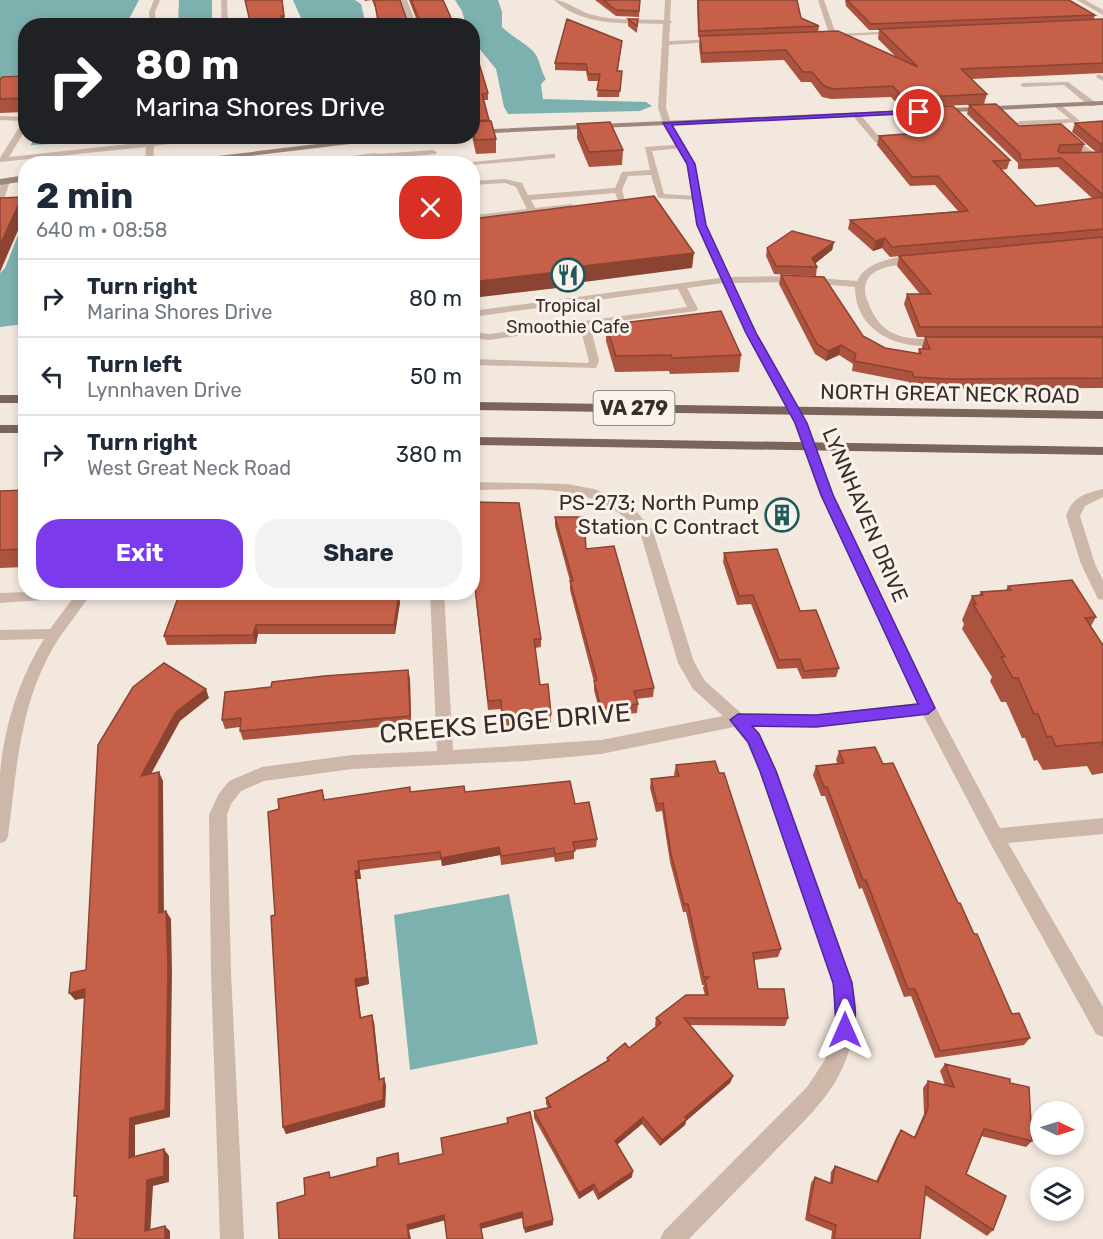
<!DOCTYPE html>
<meta charset="utf-8">
<style>
:root{--surface:#fff;--page:#f2f2f3;--text:#1f2937;--muted:#747a83;--line:#e0e1e3;--accent:#7c3aed}
body{margin:0;font-family:Rubik,sans-serif;background:var(--page);color:var(--text);height:100vh;display:flex;flex-direction:column;font-size:22px;white-space:nowrap}
*{box-sizing:border-box;margin:0}
p{font-size:20px;color:var(--muted)}
.icon{flex:none;width:33px;height:33px;fill:none;stroke:currentColor;stroke-width:2;stroke-linecap:round;stroke-linejoin:round}
.map{position:relative;flex:1;overflow:hidden}
.drawer{position:absolute;left:18px;top:156px;width:462px;height:444px;display:flex;flex-direction:column;background:var(--surface);border-radius:24px;box-shadow:0 3px 9px #0003}
.drawer>*{flex:none}
.top-card{position:absolute;left:18px;top:18px;width:462px;height:126px;border-radius:24px;box-shadow:0 3px 9px #0003;background:#202124;color:#fff;overflow:hidden}
.needle{width:39px;rotate:94deg}
.tools{position:absolute;left:1030px;top:1101px;display:grid;gap:12px}
.tools a{display:grid;place-items:center;width:54px;height:54px;border-radius:50%;background:var(--surface);box-shadow:0 3px 9px #0003;font-size:30px}
.pin{position:absolute;display:grid;place-items:center;width:51px;height:51px;color:#fff;margin:-26px;border:3px solid #fff;border-radius:50%;box-shadow:0 2px 6px #0007}
.me{position:absolute;width:66px;margin:-33px;rotate:0deg;stroke-linejoin:round;filter:drop-shadow(0 0 4px #0008)}
.turn{display:flex;align-items:center;gap:21px;height:126px;padding:0 18px;font-size:27px}
.turn .icon{width:78px;height:78px;stroke-width:2.5}
.turn b{display:block;font-size:42px;line-height:51px}
.round{display:grid;place-items:center;flex:none;width:63px;height:63px;border-radius:24px;background:var(--page)}
.headline{display:flex;align-items:center;justify-content:space-between;height:102px;padding:0 18px}
h1{font-size:36px;font-weight:700;line-height:45px}
.cta{display:flex;gap:12px;margin-top:auto;padding:12px 18px}
.cta a{flex:1;height:69px;border-radius:24px;background:var(--accent);color:#fff;font-size:24px;font-weight:700;line-height:69px;text-align:center}
.cta a+a{background:var(--page);color:var(--text)}
ul{padding:0;list-style:none}
li{display:flex;align-items:center;gap:18px;height:78px;padding:0 18px;border-top:2px solid var(--line)}
li div{flex:1}
li b{display:block;font-size:22px}
li em{font-style:normal}
.map>svg:first-child{display:block}
.water{fill:#7cb1b0}
.lines{fill:none;stroke-linecap:round;stroke-linejoin:round}
.lane{fill:#ccb7a9;fill-rule:evenodd}
.street{fill:#ccb7a9;fill-rule:evenodd}
.secondary{fill:#9f867b;fill-rule:evenodd}
.primary{fill:#7b645a;fill-rule:evenodd}
.wall{fill:#ab533e}
.shaded-wall{fill:#8b4332}
.building{fill:#c76048;stroke:#8b4332;stroke-width:1.5}
.route{fill:#7c3aed;stroke:#51269a;stroke-width:1.5}
.labels{text-anchor:middle;stroke-width:6;stroke-linejoin:round;paint-order:stroke}
.far-poi-label{font-size:18px;fill:#392d29;stroke:#faf2eb}
.shield{fill:#faf2eb;stroke:#736863;stroke-width:1.5}
.shield-label{font-size:20px;font-weight:bold;fill:#392d29}
.street-label{font-size:21px;fill:#392d29;stroke:#faf2eb}
.poi-label{font-size:21px;fill:#392d29;stroke:#faf2eb;text-anchor:end}
.near-street-label{font-size:26px;fill:#392d29;stroke:#faf2eb}
</style>
<div class="map">
<svg width="1103" height="1239" viewBox="0 0 1103 1239">
<rect width="100%" height="100%" fill="#f3e8de"/>
<path class="water" d="M0 0H139L126 25 26 26 25 89 0 90Z
M179 0H212V25H178Z
M293 0H355L361 4 366 25H304Z
M455 0H498L502 12V27C511 36 523 42 532 50 540 57 540 70 546 79L541 84 543 99 646 102 652 106 640 111 508 114 504 107 496 69 473 41 472 26 466 25 462 11Z
M34 137V136L81 137 78 142 72 143 31 145Z
M25 218V324L0 327V273L5 268Z
M509 894 538 1044 410 1070 394 915Z"/>
<g class="lines">
<path class="lane" d="M154 0H160L155 12 156 26H150L149 12Z
M1098 74 1103 76V81L1096 77Z
M1068 82 1095 102V106H1089L1064 85 1023 87 1020 85 1023 83Z
M1058 103 1080 121 1060 124 1096 155V159H1079V155H1086L1052 124 1020 125 1016 123 1020 121 1070 119 1055 107 1054 105Z
M894 111H900L924 137V141L876 143 852 115 859 113 881 139 915 137 894 115Z
M0 116 26 117V129L9 157 147 142V136H155L154 141 200 136H229L154 146 153 164H145L146 147 0 162V158L23 121 0 120Z
M685 144V148H682L652 151 664 194 696 196 700 198 699 200 658 198 651 175 628 176 622 190 626 204 605 205V201L618 200 615 193 531 200 535 208 571 204 575 207 571 210 472 220V214L476 215 527 209 516 187 505 183 472 185V181L505 179 522 183 528 195 615 188 622 172 650 170 645 147Z
M433 150 437 152 436 154 321 164H292L375 153 378 154Z
M552 154H555V158L472 165 453 164Z
M3 179 10 181 4 199 0 201V187Z
M727 277 730 278V282L687 288 698 309 696 311 590 325 599 361 596 368 472 365V359L588 363 589 361 580 327 489 340 472 338V332L489 334 687 307 678 289 472 317V311Z
M26 592H92C78 614 60 633 48 657 19 712 16 776 8 836L6 841 0 843C0 820 0 797 0 774 4 727 19 679 44 639L0 640V630L50 629 73 598 0 603V593Z"/>
<path class="street" d="M221 0H227L228 26H222Z
M401 0H407L417 26H410Z
M554 0C567 0 579 12 593 15 616 21 640 19 664 20L665 0H671L670 20 672 22 670 24 669 41 719 39 722 41 669 45 666 108 671 123 695 164 706 225 730 277 793 276 857 281C867 260 896 258 916 254L921 257C907 268 884 262 870 276 863 284 864 294 868 302 882 341 908 339 944 339L948 340V344C907 353 855 336 855 287L793 282 733 283 757 333 802 412 834 495 936 708 1000 828 1103 818V834L1008 843 1103 1007V1037L1096 1034 989 841 923 715 816 727H753L760 734 777 771 853 983C862 1068 828 1097 773 1153 745 1182 717 1210 689 1239H660L664 1231 807 1087 825 1060 831 1042 835 1015 833 983 759 771 747 743 734 727 601 754 525 761 352 769 264 781 241 791 231 804 227 815 231 973 244 1239H220L211 973 209 815 218 795 229 781 262 767 352 755 437 751 430 592H444L453 750 601 740 723 716 693 689 678 663 640 532C593 480 536 490 472 490V482L567 484 594 489 616 497 635 510 653 531 694 662 705 681 742 714 816 715 918 703 820 495 790 412 745 333 696 225 687 164 663 123 658 108 663 24C626 23 583 27 554 0Z
M818 0H824L836 34 899 31 902 33 825 37V35L829 34Z
M1077 0H1085L1103 10V15Z
M315 136H324L331 144 324 146Z
M1103 489V497L1085 506 1080 516 1095 564 1103 580V600L1098 599 1081 564 1066 516C1072 497 1086 493 1103 489Z"/>
<path class="secondary" d="M1103 101V105L472 134V130Z
M384 136H416L183 164H151Z
M26 175V181L0 185V179Z"/>
<path class="primary" d="M0 395H26V403H0Z
M472 402 1103 411V419L472 410Z
M0 425H26V433H0Z
M472 437 1103 447V455L472 445Z"/>
</g>
<path class="wall" d="M364 0H400L407 20 416 22 417 21 409 0H443L452 20 458 26H379L376 10 372 0 365 1Z
M595 0H640L639 17 616 16Z
M697 0H797L801 18 819 26 818 32 896 57 878 39 879 30H869L846 6 845 0H1069L1095 15 1094 19H1103V73L971 79 987 94 984 104 901 108 891 97 831 99 822 97 811 82H801L784 60 701 63 699 46 700 37H698Z
M628 19H638L637 33 628 26Z
M622 41 618 71H622L619 97H597L599 81H588L586 71 555 70V63Z
M472 59 488 93V100H484L489 121 496 139V153L476 154 472 136Z
M26 76V112L0 113V80Z
M969 105 1019 126 1084 144 1081 153 1096 152 1072 132 1075 123 1103 121V388L947 389 911 387 909 382 852 371 853 364 839 355 826 361 815 354 779 284 781 275 863 336 885 348 918 354 919 349H922V347L925 337H1046H917L904 304 907 294H920L897 266 899 256 909 255 890 257 882 248 873 251 848 229 850 220 958 211 935 185 910 186 877 145 879 136 923 133 908 116 910 108 1010 160 1007 169 1001 170 1036 206 1093 199 1058 167 1018 169V163L967 114Z
M577 124 623 150 622 165 589 167 577 138Z
M102 136H125L103 138Z
M834 242 832 250 815 263 817 267 816 276 774 274 766 256 767 248Z
M606 325 741 355 739 372 670 374 669 371 615 372 606 341Z
M26 490V567L0 568V491Z
M555 517 654 688 653 697 636 699 638 704 637 713 601 717 594 690V682L570 590V581L555 526Z
M724 553 800 611 839 668 836 677 802 679 797 668 777 669 751 604 737 605 723 562Z
M472 564 541 639V647L535 648 540 685 551 714V722L502 726 501 709 488 710Z
M1008 586 1096 617 1091 626 1103 645V773L1092 775 1087 766 1043 770 1037 760 1034 761 1025 738H1022L1006 702H1001L990 681 992 677 962 629 964 624 962 620 972 596 979 595 981 592 1006 590Z
M382 593 400 602 395 634H258L256 644 167 645 164 636 274 595Z
M408 670 410 679 411 724 243 740 240 731V727L225 729 222 720 271 687Z
M839 751 883 764 958 903 974 934 1012 1014 1030 1038 1024 1045 935 1058 911 996 904 997 862 888 859 889 825 796H821L813 775 816 766 838 764 836 760Z
M676 765 719 773 781 949 778 957 754 960 758 989 788 1018 785 1026 690 1025 733 1076 730 1083 686 1121 685 1125 660 1146 642 1124 617 1145 632 1177 598 1200 593 1190 579 1199 534 1118V1111L548 1108 546 1104V1098L607 1061V1058L629 1048 656 1027 655 1025 656 1018 705 995 703 988 704 985H702L686 912H683L670 862 662 811 656 812 650 788 651 779 675 777 674 774Z
M410 792H465L575 804 597 839 596 847 574 850V859L555 862 554 857 501 865 500 855 442 866 441 860 360 870 361 879H357L369 984 357 987 361 1017 374 1022 380 1080 386 1085 385 1107 286 1134 283 1127 275 915 279 809 324 800Z
M945 1064 1010 1083 1032 1141 1026 1147 981 1136 966 1174 993 1230 987 1236 925 1195 920 1239H831L832 1231 805 1220 811 1183 815 1177 830 1183 831 1172 835 1166 876 1181 897 1136 901 1130 914 1137 924 1114 923 1088 928 1081 945 1085 940 1071Z"/>
<path class="shaded-wall" d="M282 0 285 22H283L281 16Z
M22 197 26 208V212L0 272V245Z
M885 238 882 248 873 251 876 241Z
M834 242 832 250 811 267 812 258Z
M694 253 692 268 584 282 583 285 472 298V281L582 266Z
M841 345 839 355 826 361 828 351Z
M399 593 400 602 395 634 394 625Z
M256 625 258 634 256 644 253 635Z
M408 670 410 679 411 724 410 716Z
M206 689 209 698 180 721 145 785 141 776 176 712Z
M159 772 163 781 164 921 159 913Z
M499 847 500 855 442 866 441 858Z
M358 861 361 879H357L369 984 357 987 362 1025 360 1018 355 979V871Z
M166 911 171 919 172 972 170 1117 135 1125V1164L129 1158 130 1118Z
M85 989 91 997 75 1000 69 993Z
M372 1015 374 1022 381 1087 379 1080Z
M733 1076 730 1083 686 1121 685 1125 660 1146 662 1140 685 1117Z
M384 1078 386 1085 385 1107 286 1134 283 1127Z
M643 1117 642 1124 614 1147 615 1141Z
M164 1149 169 1156V1182L153 1186 150 1236 145 1231 147 1180Z
M633 1171 632 1177 598 1200 599 1194Z
M594 1184 593 1190 579 1199V1193Z
M522 1212V1218L481 1229 480 1224Z
M444 1215 446 1220 409 1230 411 1239H409L407 1225Z
M553 1220V1225L525 1233 524 1228Z
M165 1226 170 1231V1239H165Z"/>
<path class="building" d="M245 0H282L284 16H281L284 26H251Z
M373 0H400L407 20 416 22 419 19 411 0H443L452 20H455L458 26H379L375 4Z
M603 0H640L639 11 616 10Z
M698 0H797L801 18 819 26 699 31Z
M847 0H1069L1095 15 871 24Z
M567 19 622 41 617 71H622L620 91 597 90 600 74H588L586 64 555 63Z
M628 19H638L637 26Z
M1103 19V63L961 69 987 94 903 98 893 86 833 89 824 86 812 72H803L786 50 702 53 700 36 838 31 918 67 879 29Z
M472 59 473 60H478L488 93 482 94 489 120 472 121Z
M26 76V96L24 98 0 99V80L2 77Z
M996 104 1019 126 1061 124 1084 144 1060 145 1058 151 1060 153 1101 152V144L1075 123 1103 121V195L1061 158 1021 160 1020 154 969 105Z
M953 106 1010 160 993 161 1036 206 1103 197V229L892 247 885 238 876 241 850 220 968 211 938 176 912 177 879 136 932 132 910 108Z
M491 121 496 139 475 140 472 127V122Z
M610 122 623 150 589 152 577 124Z
M654 196 694 253 582 266 584 269 472 282V219Z
M22 197 0 245V198Z
M792 231 834 242 812 258 817 267 776 266 767 248Z
M1103 237V327H920L907 294H931L899 256Z
M781 275 824 277 863 336 885 348 921 354 919 349H930L925 337H1103V378L950 379 914 377 912 372 854 361 856 354 841 345 828 351 817 344Z
M721 311 741 355 672 358 671 355 616 356 606 325Z
M26 490V549L0 550V491Z
M472 502 519 503 541 639H534L540 685 548 684 551 714 502 717 501 700 488 701 472 561Z
M555 517H584L586 549 614 546 654 688 634 691 638 704 601 708 594 681 597 680 570 581H573Z
M777 549 800 611 816 610 839 668 804 671 800 659 779 660 753 595 739 596 724 553Z
M1072 580 1096 617 1085 618 1103 645V745L1102 742 1056 746 1051 736 1047 737 1038 714H1034L1018 678H1013L1001 657H1005L973 604H976L972 596 983 595 981 592 1011 590 1008 586Z
M275 592H379L399 593 394 625H256L253 635 164 636 179 595H274Z
M164 663 206 689 176 712 141 776 159 772V913L166 911 168 965 166 1082 165 1110 130 1118 129 1158 164 1149V1176L147 1180 145 1231 165 1226V1239H74L77 1196H74L85 989 69 993 71 973 86 970 98 745 133 687Z
M408 670 410 716 240 731 241 718 222 720 225 692 271 687 272 682 324 676Z
M875 747 883 764 893 763 958 903H960L974 934H977L1012 1014 1019 1013 1030 1038 940 1051 915 989H908L866 880H863L827 787H824L816 766 844 763 839 751Z
M715 761 719 773H724L781 949 753 953 758 989H784L788 1018H684L733 1076 685 1117 687 1119 662 1140 643 1117 615 1141 633 1171 599 1194 594 1184 579 1193 534 1111 551 1107 546 1098 609 1060 607 1058 625 1043 629 1048 661 1023 656 1018 686 995H708L705 980 709 977H704L688 904H684L671 854 663 803 657 804 651 779 679 776 676 765Z
M570 781 575 804 589 802 597 839 573 842 575 851 555 854 554 848 501 856 499 847 441 858 440 852 358 861 359 870 355 871 367 977 355 979 360 1018 372 1015 379 1080 384 1078 383 1100 283 1127 271 916 275 915 268 812 279 809 278 799 322 790 324 800 410 787V792L464 786 465 792Z
M945 1064 1010 1079V1083L1029 1087 1032 1141 984 1129 966 1174 1006 1196 993 1230 926 1186 920 1239H834L836 1225 808 1214 815 1177 832 1184 835 1166 878 1182 901 1130 915 1138 928 1108V1081L954 1087Z
M530 1112 553 1220 524 1228 522 1212 480 1224 483 1239H447L444 1215 407 1225 409 1239H279L277 1203 305 1195 304 1178 329 1172 330 1178 377 1166V1158L398 1153 399 1164 443 1154 441 1138 508 1123 507 1118Z"/>
<path class="route" d="M919 110 922 113 672 125 695 164 706 225 756 333 807 423 833 495 935 708 928 714 816 727 752 726 759 734 776 771 852 983C854 1001 859 1019 851 1036L845 1039 838 1036C835 1029 835 995 833 983L760 771 748 742 730 720 738 714 816 715 918 704 821 495 795 423 746 333 697 225 687 164 663 123Z"/>
<defs>
<symbol id="restaurant-ring" viewBox="-11 -11 22 22"><circle r="9.5" fill="#faf2eb" stroke="#1e5a5b" stroke-width="1.5"/><path d="M-5-6h1v4h1v-4h1v4h1v-4h1v5L-1.5 .5V6h-2V.5L-5-1ZM5-6V6H3V1.5H1.5Q1.5-4 5-6Z" fill="#1e5a5b"/></symbol>
<symbol id="building-ring" viewBox="-11 -11 22 22"><circle r="9.5" fill="#faf2eb" stroke="#1e5a5b" stroke-width="1.5"/><path d="M-4-6H4V6H1V3H-1V6H-4ZM-2.5-4.3h1.7v1.8h-1.7ZM.8-4.3h1.7v1.8H.8ZM-2.5-1h1.7V.8h-1.7ZM.8-1h1.7V.8H.8Z" fill="#1e5a5b"/></symbol>
</defs>
<g fill-rule="evenodd">
<use href="#restaurant-ring" x="549" y="256" width="38" height="38"/>
<use href="#building-ring" x="763" y="496" width="38" height="38"/>
</g>
<g class="labels">
<g class="far-poi-label">
<text x="568" y="312">Tropical<tspan x="568" dy="21">Smoothie Cafe</tspan></text>
</g>
<rect class="shield" x="593.5" y="391" width="81" height="34" rx="4.5"/>
<g class="shield-label">
<text x="634" y="415">VA 279</text>
</g>
<g class="street-label">
<text transform="translate(950 394) rotate(1)" y="7">NORTH GREAT NECK ROAD</text>
<text transform="translate(865 515) rotate(67)" y="7">LYNNHAVEN DRIVE</text>
</g>
<g class="poi-label">
<text x="759" y="510">PS-273; North Pump<tspan x="759" dy="24">Station C Contract</tspan></text>
</g>
<g class="near-street-label">
<text transform="translate(505 723) rotate(-5)" y="9">CREEKS EDGE DRIVE</text>
</g>
</g>
</svg>
<div class="tools">
<a><svg class="needle" viewBox="-14 -14 28 28"><path d="M0-13l5 13h-10z" fill="#e53935"/><path d="M0 13l5-13h-10z" fill="#747a83"/></svg></a>
<a><svg class="icon" aria-label="layers" viewBox="0 0 24 24"><path d="M12 4l9 5-9 5-9-5zM3 14l9 5 9-5"/></svg></a>
</div>
<div class="pin" style="left:919px;top:112px;background:#d93025"><svg class="icon" aria-label="arrive" viewBox="0 0 24 24"><path d="M6 21V4h12l-3 4 3 4H6"/></svg></div>
<svg class="me" style="left:845px;top:1030px" viewBox="-20 -20 40 40"><path d="M0-17L14 15 0 8-14 15z" fill="#7c3aed" stroke="#fff" stroke-width="4"/></svg>
<div class="top-card">
<div class="turn"><svg class="icon" aria-label="right" viewBox="0 0 24 24"><path d="M7 20v-9h11M14 6l5 5-5 5"/></svg><div><b>80 m</b>Marina Shores Drive</div></div>
</div>
<section class="drawer">
<div class="headline"><div><h1>2 min</h1><p>640 m · 08:58</p></div><a class="round" style="background:#d93025;color:#fff"><svg class="icon" aria-label="close" viewBox="0 0 24 24"><path d="M6 6l12 12M18 6L6 18"/></svg></a></div>
<ul>
<li><svg class="icon" aria-label="right" viewBox="0 0 24 24"><path d="M7 20v-9h11M14 6l5 5-5 5"/></svg><div><b>Turn right</b><p>Marina Shores Drive</p></div><em>80 m</em></li>
<li><svg class="icon" aria-label="left" viewBox="0 0 24 24"><path d="M17 20v-9H6M10 6l-5 5 5 5"/></svg><div><b>Turn left</b><p>Lynnhaven Drive</p></div><em>50 m</em></li>
<li><svg class="icon" aria-label="right" viewBox="0 0 24 24"><path d="M7 20v-9h11M14 6l5 5-5 5"/></svg><div><b>Turn right</b><p>West Great Neck Road</p></div><em>380 m</em></li>
</ul>
<div class="cta"><a>Exit</a><a>Share</a></div>
</section>
</div>
